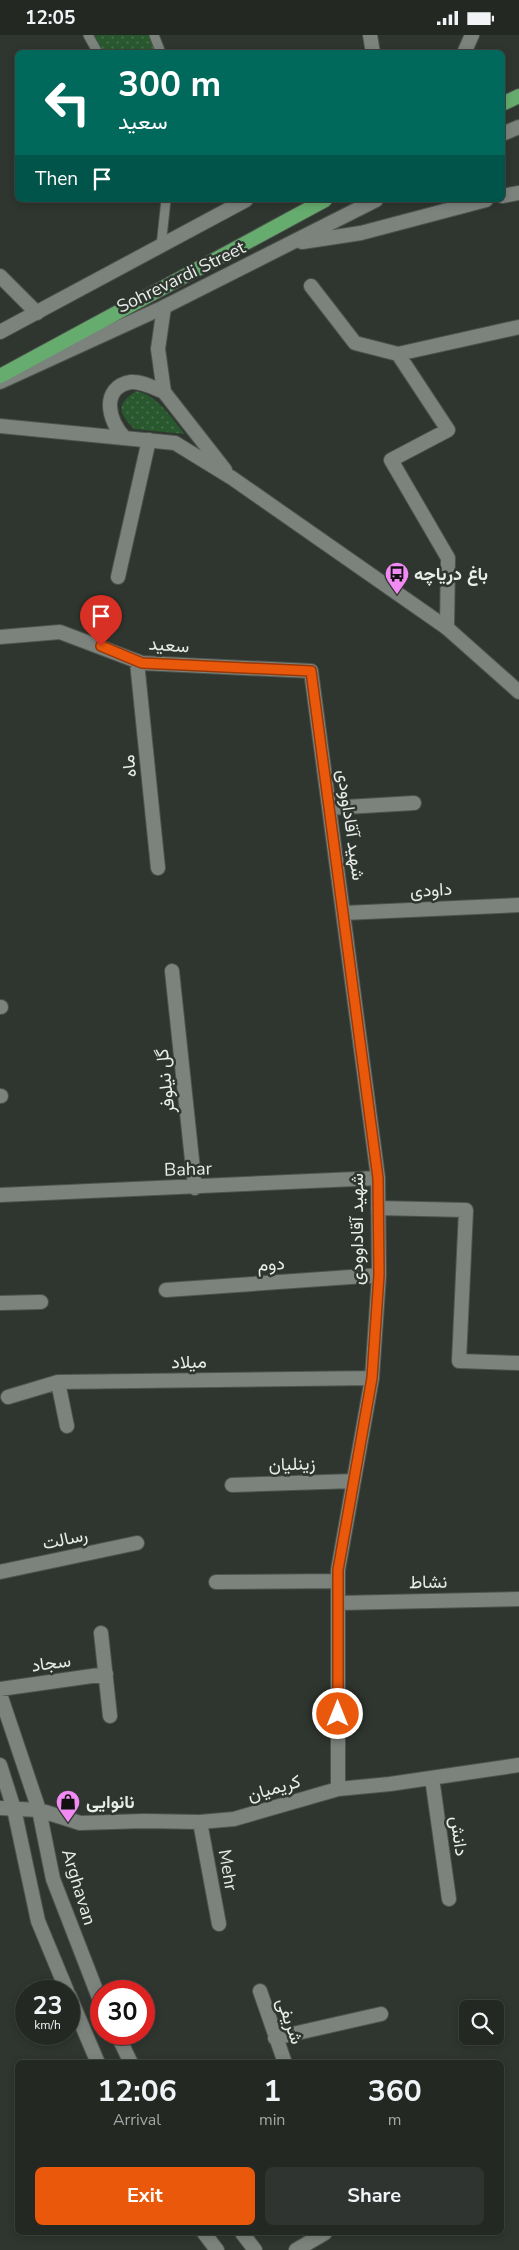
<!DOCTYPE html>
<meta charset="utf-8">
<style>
:root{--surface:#232823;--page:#2f3430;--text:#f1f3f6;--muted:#a3a6a6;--line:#404441;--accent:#ea580c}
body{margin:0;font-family:"Nunito Sans",Vazirmatn,sans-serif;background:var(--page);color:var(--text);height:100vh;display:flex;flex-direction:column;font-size:19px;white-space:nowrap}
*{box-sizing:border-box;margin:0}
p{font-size:16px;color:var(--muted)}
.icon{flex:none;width:28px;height:28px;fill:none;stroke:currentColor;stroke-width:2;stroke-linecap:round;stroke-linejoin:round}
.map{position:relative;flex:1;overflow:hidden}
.details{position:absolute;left:15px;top:2025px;width:489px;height:175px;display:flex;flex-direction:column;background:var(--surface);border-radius:8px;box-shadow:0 2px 8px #0003,0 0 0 1px var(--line)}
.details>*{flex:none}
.hud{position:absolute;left:15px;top:15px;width:490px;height:152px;border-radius:8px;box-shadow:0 2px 8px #0003,0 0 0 1px var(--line);background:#00695c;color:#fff;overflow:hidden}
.controls{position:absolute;left:459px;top:1965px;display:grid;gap:10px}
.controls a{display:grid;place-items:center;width:45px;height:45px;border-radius:8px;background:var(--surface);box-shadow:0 2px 8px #0003,0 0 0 1px var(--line);font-size:25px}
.speed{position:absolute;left:15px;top:1945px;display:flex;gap:10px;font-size:25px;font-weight:700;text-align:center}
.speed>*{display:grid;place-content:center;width:65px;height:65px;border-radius:50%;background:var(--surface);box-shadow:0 2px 8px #0003,0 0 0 1px var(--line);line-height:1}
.speed small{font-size:12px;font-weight:400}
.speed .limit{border:8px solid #d22;background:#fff;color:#111}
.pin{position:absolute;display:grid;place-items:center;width:42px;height:42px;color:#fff;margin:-51px -21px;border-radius:50% 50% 50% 0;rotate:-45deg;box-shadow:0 0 5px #0007}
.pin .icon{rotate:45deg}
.me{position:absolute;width:55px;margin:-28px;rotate:0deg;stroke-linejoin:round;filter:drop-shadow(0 0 4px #0008)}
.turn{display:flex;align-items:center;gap:18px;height:105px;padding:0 20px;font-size:22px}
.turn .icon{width:65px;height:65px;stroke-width:2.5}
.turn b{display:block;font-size:35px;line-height:42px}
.then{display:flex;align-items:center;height:48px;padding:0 20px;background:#0003;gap:10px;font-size:19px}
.eta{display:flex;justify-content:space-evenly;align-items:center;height:85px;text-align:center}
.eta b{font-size:30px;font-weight:700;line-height:35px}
.primary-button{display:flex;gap:10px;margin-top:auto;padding:10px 20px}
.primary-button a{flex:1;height:58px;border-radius:8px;background:var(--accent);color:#fff;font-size:20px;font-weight:700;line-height:58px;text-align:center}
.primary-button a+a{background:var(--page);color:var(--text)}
.status{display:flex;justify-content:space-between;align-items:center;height:35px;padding:0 25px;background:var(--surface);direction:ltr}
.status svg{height:14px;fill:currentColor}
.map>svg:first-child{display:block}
.green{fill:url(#green-dots)}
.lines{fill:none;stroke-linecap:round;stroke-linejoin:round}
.service-casing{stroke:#4d534e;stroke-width:11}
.minor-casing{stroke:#4d534e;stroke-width:16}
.tertiary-casing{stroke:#4d534e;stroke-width:16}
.secondary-casing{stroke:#4d534e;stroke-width:16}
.trunk-casing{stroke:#4d534e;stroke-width:16}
.service{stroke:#7c837d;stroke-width:9}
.minor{stroke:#7c837d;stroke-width:14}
.tertiary{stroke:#7c837d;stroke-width:14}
.secondary{stroke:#7c837d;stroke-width:14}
.trunk{stroke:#65ac6e;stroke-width:14}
.route-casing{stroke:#983908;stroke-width:12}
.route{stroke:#ea580c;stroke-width:9}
.labels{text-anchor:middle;stroke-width:5;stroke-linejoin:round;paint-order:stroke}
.street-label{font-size:18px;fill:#e8ede9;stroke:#2f352f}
.poi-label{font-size:18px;font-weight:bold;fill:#e8ede9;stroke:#2f352f;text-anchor:start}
</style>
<div class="status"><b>12:05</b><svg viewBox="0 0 49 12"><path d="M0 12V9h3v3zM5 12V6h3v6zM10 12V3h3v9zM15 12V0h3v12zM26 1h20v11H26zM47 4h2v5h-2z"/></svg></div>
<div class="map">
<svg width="519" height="2215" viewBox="0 0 519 2215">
<defs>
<pattern id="green-dots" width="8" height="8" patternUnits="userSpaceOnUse" patternTransform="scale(1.25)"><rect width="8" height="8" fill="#29582f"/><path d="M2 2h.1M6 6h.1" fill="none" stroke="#48704d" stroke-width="1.8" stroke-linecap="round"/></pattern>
</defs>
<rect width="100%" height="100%" fill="#2f352f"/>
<path class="green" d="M88 0H154L161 17H98Z
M136 356C158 360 171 383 185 399L134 394C119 378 115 370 136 356Z"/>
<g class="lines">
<defs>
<path id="service" d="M88 0 98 18
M154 0 161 18
M161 211 166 165"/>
<path id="minor" d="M370 0 373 18
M0 241 37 278
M311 251 355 308 398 319 519 292
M398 319 448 395 391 425 448 523 447 593
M118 542 149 405
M0 602 60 597 142 628 311 636 378 1143 379 1240 372 1343 338 1535V1754
M137 627 158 833
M329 773 414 768
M344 878 519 870
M172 936 195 1153
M0 972H1
M0 1061H1
M0 1160 378 1143
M378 1173 466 1175 459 1326 519 1328
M166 1255 379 1240
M0 1268 41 1267
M58 1347 67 1391
M8 1362 58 1347 372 1343
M232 1450 354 1446
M0 1537 137 1508
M216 1547 338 1546
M338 1568 519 1564
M101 1598 110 1681
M0 1654 106 1639
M0 1659 39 1775 53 1844 101 1968
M0 1730 14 1774 38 1886 67 1956
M432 1743 449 1864
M0 1773 39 1775 80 1788 144 1786 200 1787 234 1784 338 1754 390 1749 519 1730
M200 1787 219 1889
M260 1956 285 2028
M69 1960 98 2028
M117 1999 131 2028
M275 2003 381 1979
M204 2198 217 2215
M242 2198 255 2215
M296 2215 325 2198"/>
<path id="tertiary" d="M164 272 158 314 164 357 225 435
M0 391 175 408 232 443 447 593 519 657
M125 403C108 387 100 352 131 347 142 346 154 353 164 357"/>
<path id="secondary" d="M464 18 472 0
M502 99 519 92
M502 161 519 158
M302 207 361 198 486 165
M0 297 246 165
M0 347 164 272 376 165"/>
<path id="trunk" d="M502 69 519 61
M0 341 325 165"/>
</defs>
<use href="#service" class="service-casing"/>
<use href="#minor" class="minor-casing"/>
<use href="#tertiary" class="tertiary-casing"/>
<use href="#secondary" class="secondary-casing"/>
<use href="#trunk" class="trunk-casing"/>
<use href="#service" class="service"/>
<use href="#minor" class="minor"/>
<use href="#tertiary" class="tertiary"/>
<use href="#secondary" class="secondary"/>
<use href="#trunk" class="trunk"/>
</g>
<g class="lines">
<defs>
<path id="route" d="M101 611 142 628 311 636 378 1143 379 1240 372 1343 338 1535V1679"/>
</defs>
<use href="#route" class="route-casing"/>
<use href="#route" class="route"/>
</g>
<defs>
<symbol id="bus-pin" viewBox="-11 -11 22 30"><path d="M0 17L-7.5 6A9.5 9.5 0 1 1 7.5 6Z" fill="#f28af3" stroke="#2f352f"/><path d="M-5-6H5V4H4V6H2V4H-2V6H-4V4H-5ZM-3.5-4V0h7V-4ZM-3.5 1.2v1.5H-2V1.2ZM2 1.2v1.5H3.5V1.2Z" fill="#111"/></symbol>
<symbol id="shop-pin" viewBox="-11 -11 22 30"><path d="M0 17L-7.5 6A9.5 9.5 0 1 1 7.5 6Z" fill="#f28af3" stroke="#2f352f"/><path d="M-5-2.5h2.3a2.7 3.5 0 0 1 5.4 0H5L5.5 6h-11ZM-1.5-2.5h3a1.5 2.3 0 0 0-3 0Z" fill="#111"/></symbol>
</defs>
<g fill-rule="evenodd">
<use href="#bus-pin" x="383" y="525" width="28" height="38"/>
<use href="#shop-pin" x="54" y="1753" width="28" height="38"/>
</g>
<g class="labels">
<g class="street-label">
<text transform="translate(181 242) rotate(-26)" y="6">Sohrevardi Street</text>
<text transform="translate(169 610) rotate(4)" y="6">سعید</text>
<text transform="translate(129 731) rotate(-96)" y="6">ماه</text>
<text transform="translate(351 790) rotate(82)" y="6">شهید آقاداوودی</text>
<text transform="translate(431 855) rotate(-3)" y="6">داودی</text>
<text transform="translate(165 1046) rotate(-96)" y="6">گل نیلوفر</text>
<text transform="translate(188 1134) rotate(-2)" y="6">Bahar</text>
<text transform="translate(357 1194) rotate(-90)" y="6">شهید آقاداوودی</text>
<text transform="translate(271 1229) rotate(-4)" y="6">دوم</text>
<text transform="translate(189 1327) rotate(-1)" y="6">میلاد</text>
<text transform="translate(292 1429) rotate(-2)" y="6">زینلیان</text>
<text transform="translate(65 1504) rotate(-12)" y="6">رسالت</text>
<text transform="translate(428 1547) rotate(-1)" y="6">نشاط</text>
<text transform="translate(51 1628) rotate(-8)" y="6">سجاد</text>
<text transform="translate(274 1753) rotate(-16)" y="6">کریمیان</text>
<text transform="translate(459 1801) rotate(82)" y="6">دانش</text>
<text transform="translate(228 1835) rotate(80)" y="6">Mehr</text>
<text transform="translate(79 1852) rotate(73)" y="6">Arghavan</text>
<text transform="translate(290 1986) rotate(71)" y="6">شریفی</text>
</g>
<g class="poi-label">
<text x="414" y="545">باغ دریاچه</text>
<text x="86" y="1773">نانوایی</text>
</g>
</g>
</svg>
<div class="controls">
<a><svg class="icon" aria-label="search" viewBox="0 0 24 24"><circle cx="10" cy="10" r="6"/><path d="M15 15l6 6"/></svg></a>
</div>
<div class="speed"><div>23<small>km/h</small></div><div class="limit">30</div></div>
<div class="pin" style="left:101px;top:611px;background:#d93025"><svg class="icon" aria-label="arrive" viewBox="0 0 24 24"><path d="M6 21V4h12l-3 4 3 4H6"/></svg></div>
<svg class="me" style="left:338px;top:1679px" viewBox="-20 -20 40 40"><circle r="17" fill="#ea580c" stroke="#fff" stroke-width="3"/><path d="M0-11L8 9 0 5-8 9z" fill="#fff"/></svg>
<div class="hud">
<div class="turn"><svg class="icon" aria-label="left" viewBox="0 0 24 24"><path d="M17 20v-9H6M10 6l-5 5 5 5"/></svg><div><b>300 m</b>سعید</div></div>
<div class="then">Then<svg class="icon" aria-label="arrive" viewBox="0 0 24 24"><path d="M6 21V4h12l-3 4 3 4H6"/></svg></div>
</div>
<section class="details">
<div class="eta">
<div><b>12:06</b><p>Arrival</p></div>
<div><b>1</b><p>min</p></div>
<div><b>360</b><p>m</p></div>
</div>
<div class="primary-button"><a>Exit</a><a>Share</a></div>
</section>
</div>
